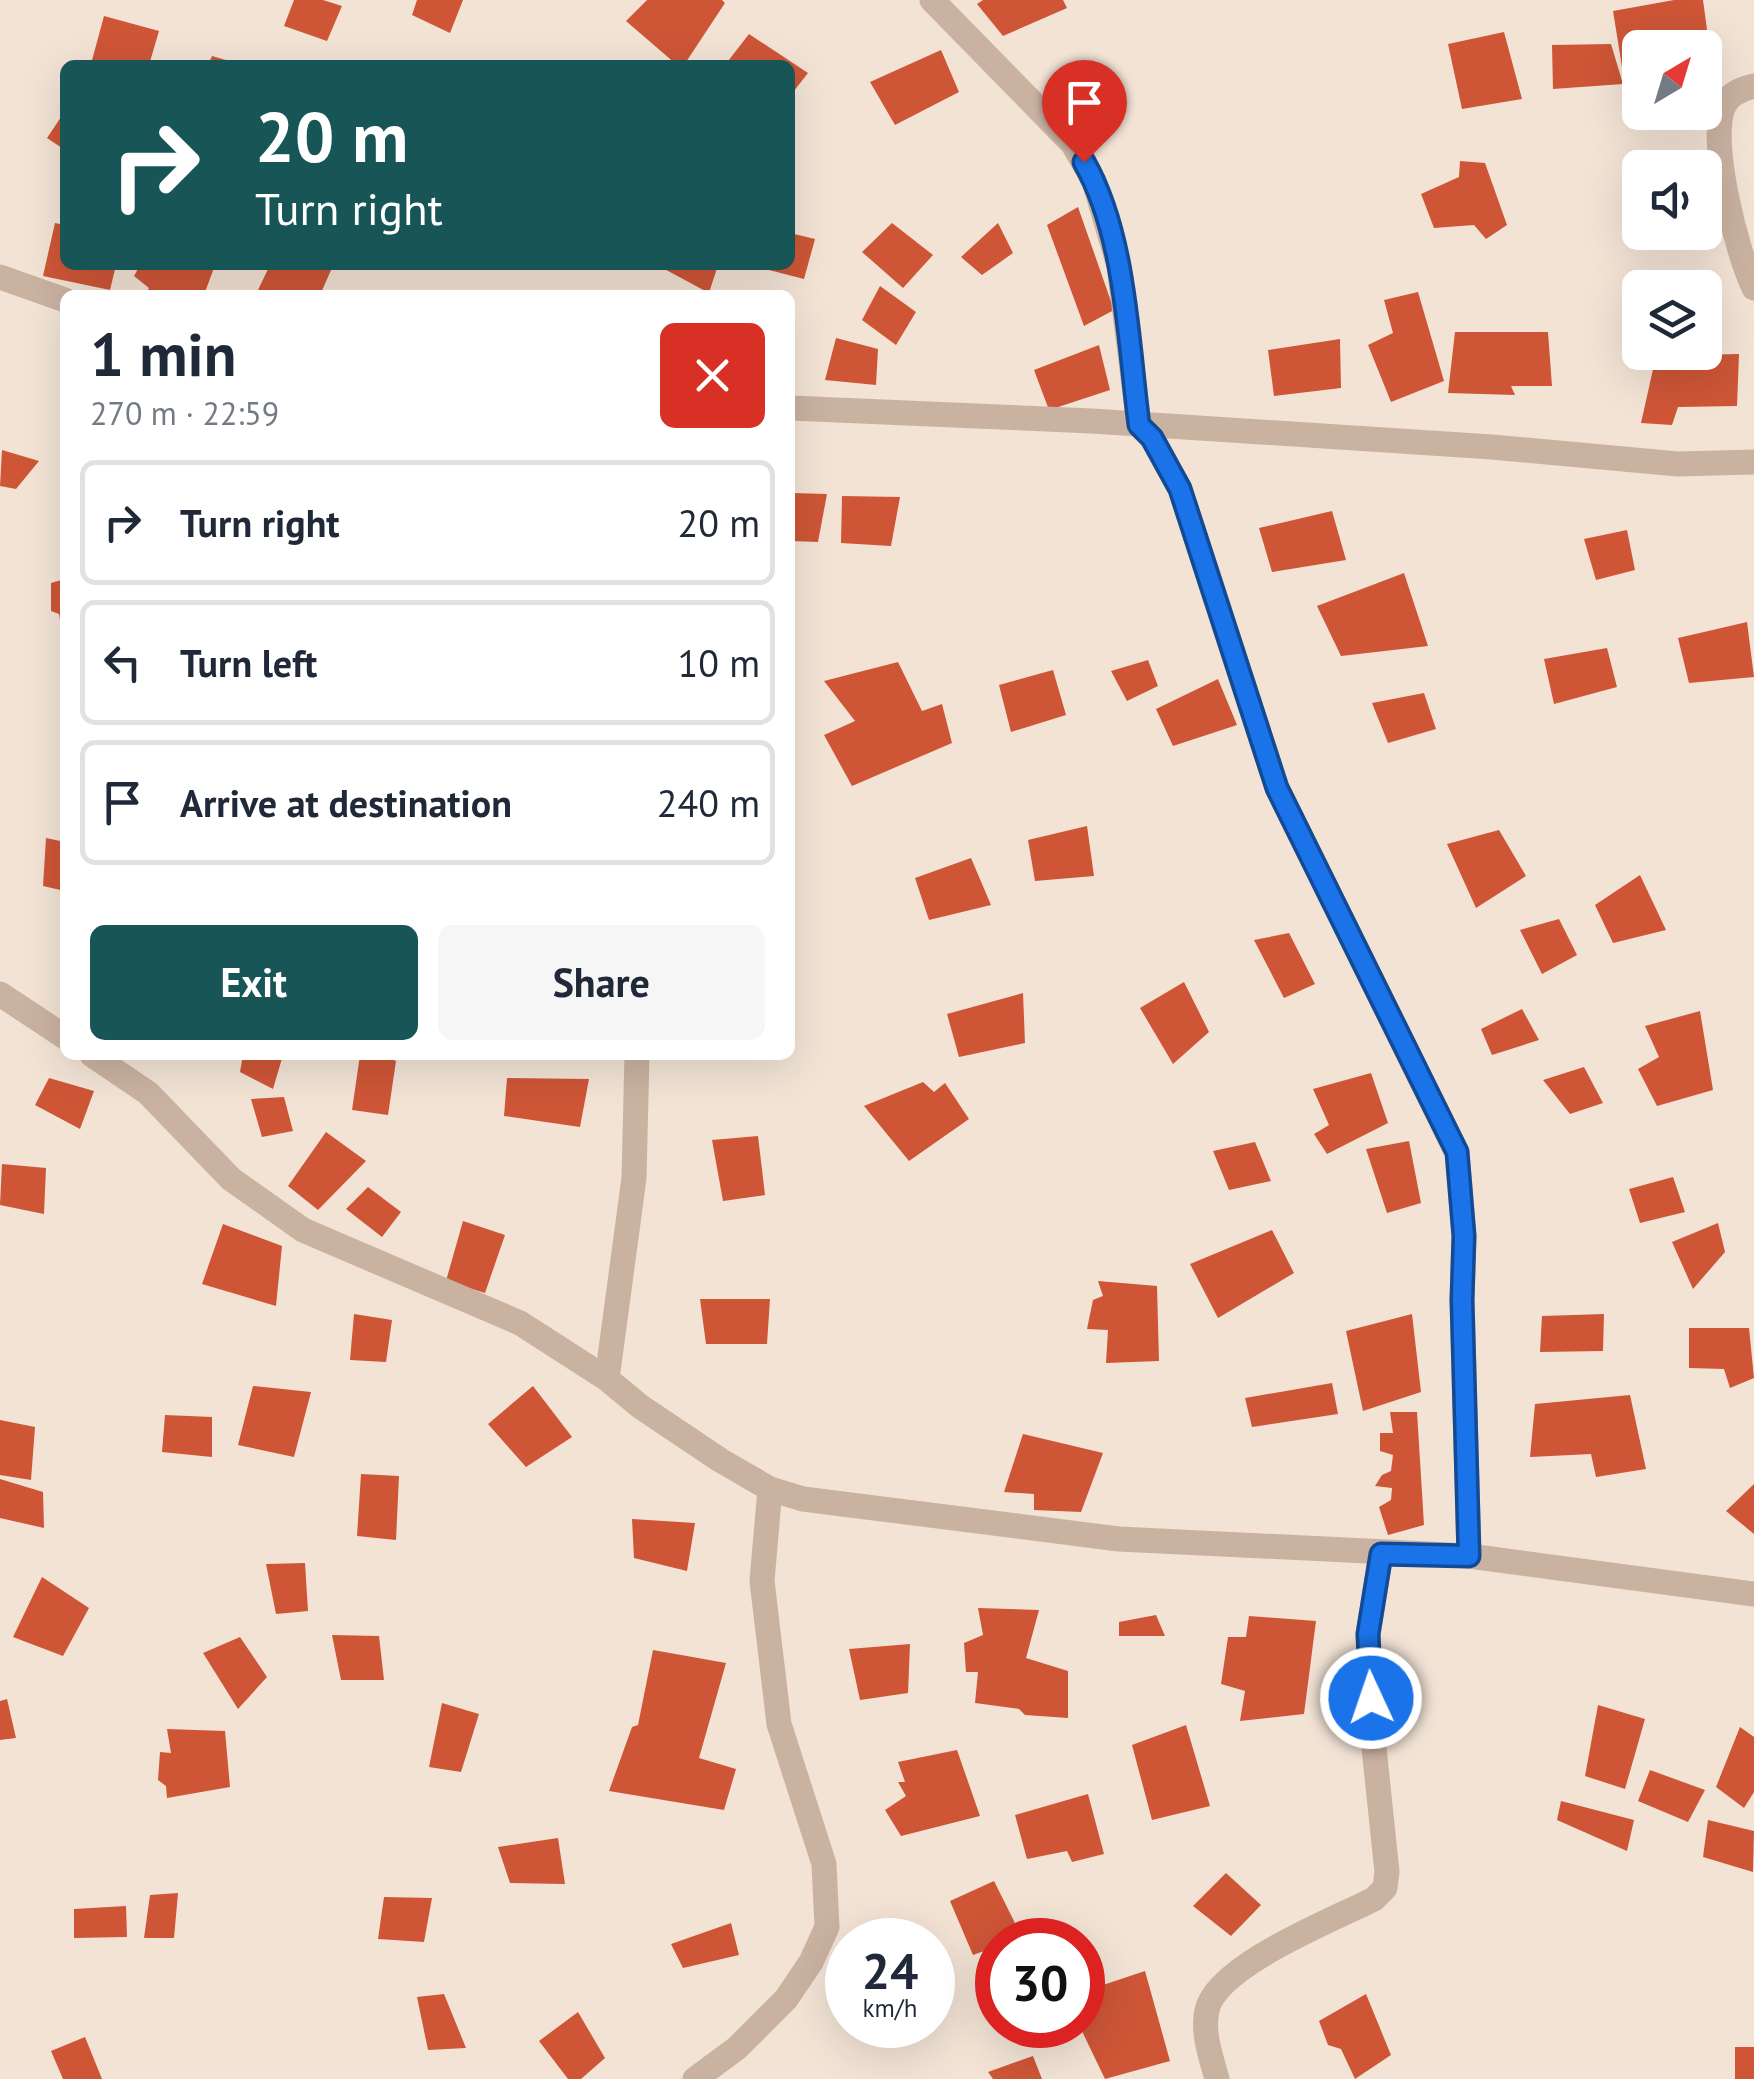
<!DOCTYPE html>
<meta charset="utf-8">
<style>
:root{--surface:#fff;--page:#f6f6f7;--text:#1f2937;--muted:#747a83;--line:#e0e1e3;--accent:#185557}
body{margin:0;font-family:"PT Sans",sans-serif;background:var(--page);color:var(--text);height:100vh;display:flex;flex-direction:column;font-size:38px;white-space:nowrap}
*{box-sizing:border-box;margin:0}
p{font-size:32px;color:var(--muted)}
.icon{flex:none;width:55px;height:55px;fill:none;stroke:currentColor;stroke-width:2;stroke-linecap:round;stroke-linejoin:round}
.map{position:relative;flex:1;overflow:hidden}
.drawer{position:absolute;left:60px;top:290px;width:735px;height:770px;display:flex;flex-direction:column;background:var(--surface);border-radius:15px;box-shadow:0 10px 40px #0002}
.drawer>*{flex:none}
.guide{position:absolute;left:60px;top:60px;width:735px;height:210px;border-radius:15px;box-shadow:0 10px 40px #0002;background:#185557;color:#fff;overflow:hidden}
.needle{width:65px;rotate:38deg}
.buttons{position:absolute;left:1622px;top:30px;display:grid;gap:20px}
.buttons a{display:grid;place-items:center;width:100px;height:100px;border-radius:15px;background:var(--surface);box-shadow:0 10px 40px #0002;font-size:50px}
.speed{position:absolute;left:825px;top:1918px;display:flex;gap:20px;font-size:50px;font-weight:700;text-align:center}
.speed>*{display:grid;place-content:center;width:130px;height:130px;border-radius:50%;background:var(--surface);box-shadow:0 10px 40px #0002;line-height:1}
.speed small{font-size:25px;font-weight:400}
.speed .limit{border:15px solid #d22;background:#fff;color:#111}
.pin{position:absolute;display:grid;place-items:center;width:85px;height:85px;color:#fff;margin:-102px -42px;border-radius:50% 50% 50% 0;rotate:-45deg;box-shadow:0 0 10px #0007}
.pin .icon{rotate:45deg}
.me{position:absolute;width:110px;margin:-55px;rotate:357deg;stroke-linejoin:round;filter:drop-shadow(0 0 8px #0008)}
.turn{display:flex;align-items:center;gap:35px;height:210px;padding:0 30px;font-size:45px}
.turn .icon{width:130px;height:130px;stroke-width:2.5}
.turn b{display:block;font-size:70px;line-height:85px}
.round{display:grid;place-items:center;flex:none;width:105px;height:105px;border-radius:15px;background:var(--page)}
.overview{display:flex;align-items:center;justify-content:space-between;height:170px;padding:0 30px}
h1{font-size:60px;font-weight:700;line-height:75px}
.button{display:flex;gap:20px;margin-top:auto;padding:20px 30px}
.button a{flex:1;height:115px;border-radius:15px;background:var(--accent);color:#fff;font-size:40px;font-weight:700;line-height:115px;text-align:center}
.button a+a{background:var(--page);color:var(--text)}
ul{padding:0;list-style:none}
li{display:flex;align-items:center;gap:30px;height:125px;margin:0 20px 15px;padding:0 10px;border:5px solid var(--line);border-radius:15px}
li div{flex:1}
li b{display:block;font-size:38px}
li em{font-style:normal}
.map>svg:first-child{display:block}
.building{fill:#ce5637}
.lines{fill:none;stroke-linecap:round;stroke-linejoin:round}
.minor{stroke:#cab2a1;stroke-width:25}
.route-casing{stroke:#114b97;stroke-width:25}
.route{stroke:#1a73e8;stroke-width:18}
</style>
<div class="map">
<svg width="1754" height="2079" viewBox="0 0 1754 2079">
<rect width="100%" height="100%" fill="#f2e3d5"/>
<path class="building" d="M294 0H323L342 6 327 41 284 26Z
M417 0H463L450 33 412 15Z
M647 0H722L725 3 684 65H677L626 21Z
M983 0H1063L1067 8 1003 36 977 4Z
M1674 0H1703L1711 59H1705V48H1640V66L1622 67 1613 11Z
M104 16 159 31 149 65 91 64Z
M1504 32 1522 99 1462 109 1448 44Z
M749 34 808 73 790 96V65H725Z
M1611 44 1623 84 1553 89 1552 45Z
M941 50 959 92 895 125 870 82Z
M212 56 240 64V65H208Z
M65 111V150L47 138Z
M1460 161 1485 163 1507 225 1486 239 1474 225 1434 228 1421 194 1459 177Z
M1078 207 1114 310 1084 326 1047 225Z
M55 223 65 225V265H116L110 290 43 276Z
M892 223 933 255 903 288 862 252Z
M998 223 1013 253 982 275 961 257Z
M790 233 815 239 804 279 753 266 790 265Z
M140 265H215L204 295H145L149 288 134 276Z
M270 265H319L332 268 320 295H268L258 290Z
M657 265H718L709 293Z
M880 286 916 312 896 345 862 320Z
M1418 292 1444 381 1391 402 1368 345 1393 333 1384 300Z
M1455 332H1548L1552 386H1511L1515 395 1448 393Z
M836 338 878 349 876 385 825 380Z
M1340 339 1341 388 1274 396 1268 350Z
M1099 345 1110 390 1049 410 1034 370Z
M1739 354 1737 406 1678 407 1672 425 1641 423 1656 356Z
M2 450 39 461 16 489 0 486Z
M792 493 827 494 818 542 790 541Z
M842 496 900 497 891 546 841 543Z
M1332 511 1346 560 1272 572 1259 528Z
M1627 530 1635 570 1596 580 1584 539Z
M1404 573 1428 646 1341 656 1317 606Z
M65 579V637L63 638 59 614 51 611V583Z
M1747 622 1754 677 1689 683 1678 638Z
M1607 648 1617 687 1554 704 1544 659Z
M1148 660 1158 686 1127 701 1111 671Z
M898 662 922 711 942 704 952 743 852 786 824 735 855 721 824 681Z
M1053 670 1066 715 1011 732 999 685Z
M1218 679 1237 725 1173 746 1156 709Z
M1424 693 1436 729 1388 743 1372 703Z
M1087 826 1094 876 1035 881 1028 840Z
M1499 830 1526 876 1476 908 1447 844Z
M46 838 65 842V891L43 886Z
M971 858 991 905 929 920 915 878Z
M1640 875 1666 930 1613 943 1595 905Z
M1559 919 1577 955 1542 974 1520 930Z
M1289 933 1315 984 1284 998 1254 940Z
M1184 982 1209 1032 1173 1064 1140 1008Z
M1023 993 1025 1043 959 1057 947 1014Z
M1522 1009 1539 1040 1492 1055 1481 1029Z
M1700 1011 1713 1090 1657 1106 1638 1069 1659 1057 1645 1026Z
M243 1055H283L273 1089 240 1072Z
M360 1055H381L396 1061 388 1115 352 1110Z
M1584 1067 1603 1103 1570 1114 1543 1080Z
M1371 1073 1388 1123 1327 1154 1314 1134 1329 1125 1313 1089Z
M49 1078 94 1091 80 1129 35 1105Z
M507 1078 589 1079 580 1127 504 1116Z
M923 1082 934 1092 945 1083 969 1119 909 1161 864 1106Z
M284 1097 293 1131 262 1137 251 1099Z
M326 1132 366 1161 318 1210 288 1186Z
M758 1136 765 1195 723 1201 712 1140Z
M1409 1141 1421 1203 1387 1213 1366 1149Z
M1255 1142 1271 1181 1229 1190 1213 1151Z
M2 1164 46 1168 44 1214 0 1205Z
M1673 1177 1685 1212 1640 1223 1629 1189Z
M368 1187 401 1212 382 1237 346 1209Z
M463 1221 505 1235 485 1293 446 1281Z
M1718 1223 1725 1252 1693 1289 1672 1242Z
M223 1224 282 1246 276 1306 202 1284Z
M1272 1230 1294 1273 1218 1318 1190 1264Z
M1098 1281 1157 1286 1159 1361 1106 1363 1108 1330 1087 1329 1093 1300 1103 1296Z
M700 1299H770L767 1344H706Z
M354 1314 392 1320 386 1362 350 1360Z
M1412 1314 1421 1392 1363 1411 1346 1331Z
M1604 1314 1603 1351 1540 1352 1542 1316Z
M1689 1328H1749L1754 1378 1730 1388 1724 1369 1689 1368Z
M1332 1383 1338 1414 1252 1427 1245 1398Z
M253 1386 311 1392 294 1457 238 1445Z
M533 1386 572 1437 526 1467 488 1424Z
M1630 1395 1646 1469 1596 1477 1591 1454 1530 1457 1535 1404Z
M1390 1412H1417L1424 1525 1388 1535 1379 1507 1391 1500 1392 1488 1375 1486 1382 1475 1391 1471 1393 1455 1380 1451V1433H1393Z
M165 1415 212 1417V1457L162 1452Z
M0 1420 35 1427 31 1480 0 1475Z
M1023 1434 1103 1453 1081 1512 1034 1510V1494L1004 1492Z
M361 1474 399 1476 396 1540 357 1536Z
M0 1479 43 1492 44 1528 0 1518Z
M1754 1484V1534L1726 1511Z
M632 1519 695 1523 687 1571 634 1558Z
M305 1563 308 1611 276 1614 266 1564Z
M42 1577 89 1608 63 1656 13 1637Z
M978 1608 1039 1610 1026 1658 1068 1671V1718L1025 1715 1019 1709 975 1703 978 1672H966L964 1643 983 1635Z
M1156 1615 1165 1636H1119V1622Z
M1249 1616 1316 1621 1304 1714 1240 1721 1245 1691 1221 1684 1228 1637H1246Z
M332 1635 379 1636 384 1680H341Z
M240 1637 267 1677 238 1709 203 1653Z
M910 1644 908 1693 860 1700 849 1649Z
M653 1650 726 1663 699 1758 736 1769 724 1810 609 1791 632 1727 638 1725Z
M7 1699 16 1738 0 1740V1701Z
M442 1703 479 1714 461 1772 429 1767Z
M1598 1705 1645 1719 1625 1789 1585 1776Z
M1186 1725 1210 1806 1152 1820 1132 1745Z
M1740 1727 1754 1737V1792L1744 1808 1716 1787Z
M167 1729 225 1731 230 1787 167 1798 166 1786 158 1780 160 1752 171 1753Z
M957 1750 980 1816 901 1836 885 1810 906 1796 898 1782H905L898 1762Z
M1650 1770 1705 1790 1688 1822 1638 1801Z
M1088 1794 1104 1854 1072 1862 1067 1851 1027 1859 1015 1815Z
M1561 1801 1634 1820 1627 1851 1557 1820Z
M1708 1820 1754 1831 1753 1872 1703 1857Z
M558 1838 565 1884 510 1883 498 1847Z
M1226 1873 1261 1905 1231 1936 1193 1906Z
M994 1881 1022 1937 998 1940V1946L973 1955 950 1901Z
M178 1893 174 1938H144L150 1895Z
M384 1897 432 1898 424 1942 378 1939Z
M126 1906 127 1937 74 1938V1909Z
M731 1923 739 1955 683 1968 671 1944Z
M1145 1971 1170 2061 1105 2079 1079 2025H1082V1992Z
M444 1994 466 2048 428 2050 417 1997Z
M1366 1994 1391 2055 1355 2079 1341 2049 1328 2045 1319 2021Z
M578 2012 605 2058 581 2079H568L539 2041Z
M85 2037 102 2079H63L51 2051Z
M1735 2047H1754V2079H1735Z
M1033 2056 1042 2079H993L988 2072Z"/>
<g class="lines">
<path class="minor" d="M932 0 1073 144 1094 181 1119 266 1139 425 1152 438 1180 489 1277 788 1457 1153 1464 1236 1462 1300 1469 1556
M1754 86C1741 89 1728 94 1723 108 1709 144 1737 253 1754 288
M0 277 65 300
M790 408 1092 421 1492 447 1678 464 1754 462
M0 994 65 1037
M92 1055 148 1093 231 1179 303 1230 520 1323 607 1379 641 1407 720 1460 770 1489 803 1499 1119 1539 1469 1556 1754 1594
M607 1379 634 1178 637 1055
M695 2079 737 2048 786 1999 811 1962 827 1927 824 1864 779 1724 762 1581 770 1489
M1217 2079C1211 2057 1202 2033 1207 2010 1217 1965 1335 1919 1374 1899L1385 1888 1387 1872 1372 1729 1368 1634 1381 1554"/>
</g>
<g class="lines">
<defs>
<path id="route" d="M1084 162C1126 236 1128 341 1139 425L1152 438 1180 489 1277 788 1457 1152 1464 1236 1462 1300 1469 1556 1381 1554 1368 1634 1371 1698"/>
</defs>
<use href="#route" class="route-casing"/>
<use href="#route" class="route"/>
</g>
</svg>
<div class="buttons">
<a><svg class="needle" viewBox="-14 -14 28 28"><path d="M0-13l5 13h-10z" fill="#e53935"/><path d="M0 13l5-13h-10z" fill="#747a83"/></svg></a>
<a><svg class="icon" aria-label="sound" viewBox="0 0 24 24"><path d="M4 9h4l5-4v14l-5-4H4zM17 9q2 3 0 6"/></svg></a>
<a><svg class="icon" aria-label="layers" viewBox="0 0 24 24"><path d="M12 4l9 5-9 5-9-5zM3 14l9 5 9-5"/></svg></a>
</div>
<div class="speed"><div>24<small>km/h</small></div><div class="limit">30</div></div>
<div class="pin" style="left:1084px;top:162px;background:#d93025"><svg class="icon" aria-label="arrive" viewBox="0 0 24 24"><path d="M6 21V4h12l-3 4 3 4H6"/></svg></div>
<svg class="me" style="left:1371px;top:1698px" viewBox="-20 -20 40 40"><circle r="17" fill="#1a73e8" stroke="#fff" stroke-width="3"/><path d="M0-11L8 9 0 5-8 9z" fill="#fff"/></svg>
<div class="guide">
<div class="turn"><svg class="icon" aria-label="right" viewBox="0 0 24 24"><path d="M7 20v-9h11M14 6l5 5-5 5"/></svg><div><b>20 m</b>Turn right</div></div>
</div>
<section class="drawer">
<div class="overview"><div><h1>1 min</h1><p>270 m · 22:59</p></div><a class="round" style="background:#d93025;color:#fff"><svg class="icon" aria-label="close" viewBox="0 0 24 24"><path d="M6 6l12 12M18 6L6 18"/></svg></a></div>
<ul>
<li><svg class="icon" aria-label="right" viewBox="0 0 24 24"><path d="M7 20v-9h11M14 6l5 5-5 5"/></svg><div><b>Turn right</b></div><em>20 m</em></li>
<li><svg class="icon" aria-label="left" viewBox="0 0 24 24"><path d="M17 20v-9H6M10 6l-5 5 5 5"/></svg><div><b>Turn left</b></div><em>10 m</em></li>
<li><svg class="icon" aria-label="arrive" viewBox="0 0 24 24"><path d="M6 21V4h12l-3 4 3 4H6"/></svg><div><b>Arrive at destination</b></div><em>240 m</em></li>
</ul>
<div class="button"><a>Exit</a><a>Share</a></div>
</section>
</div>
